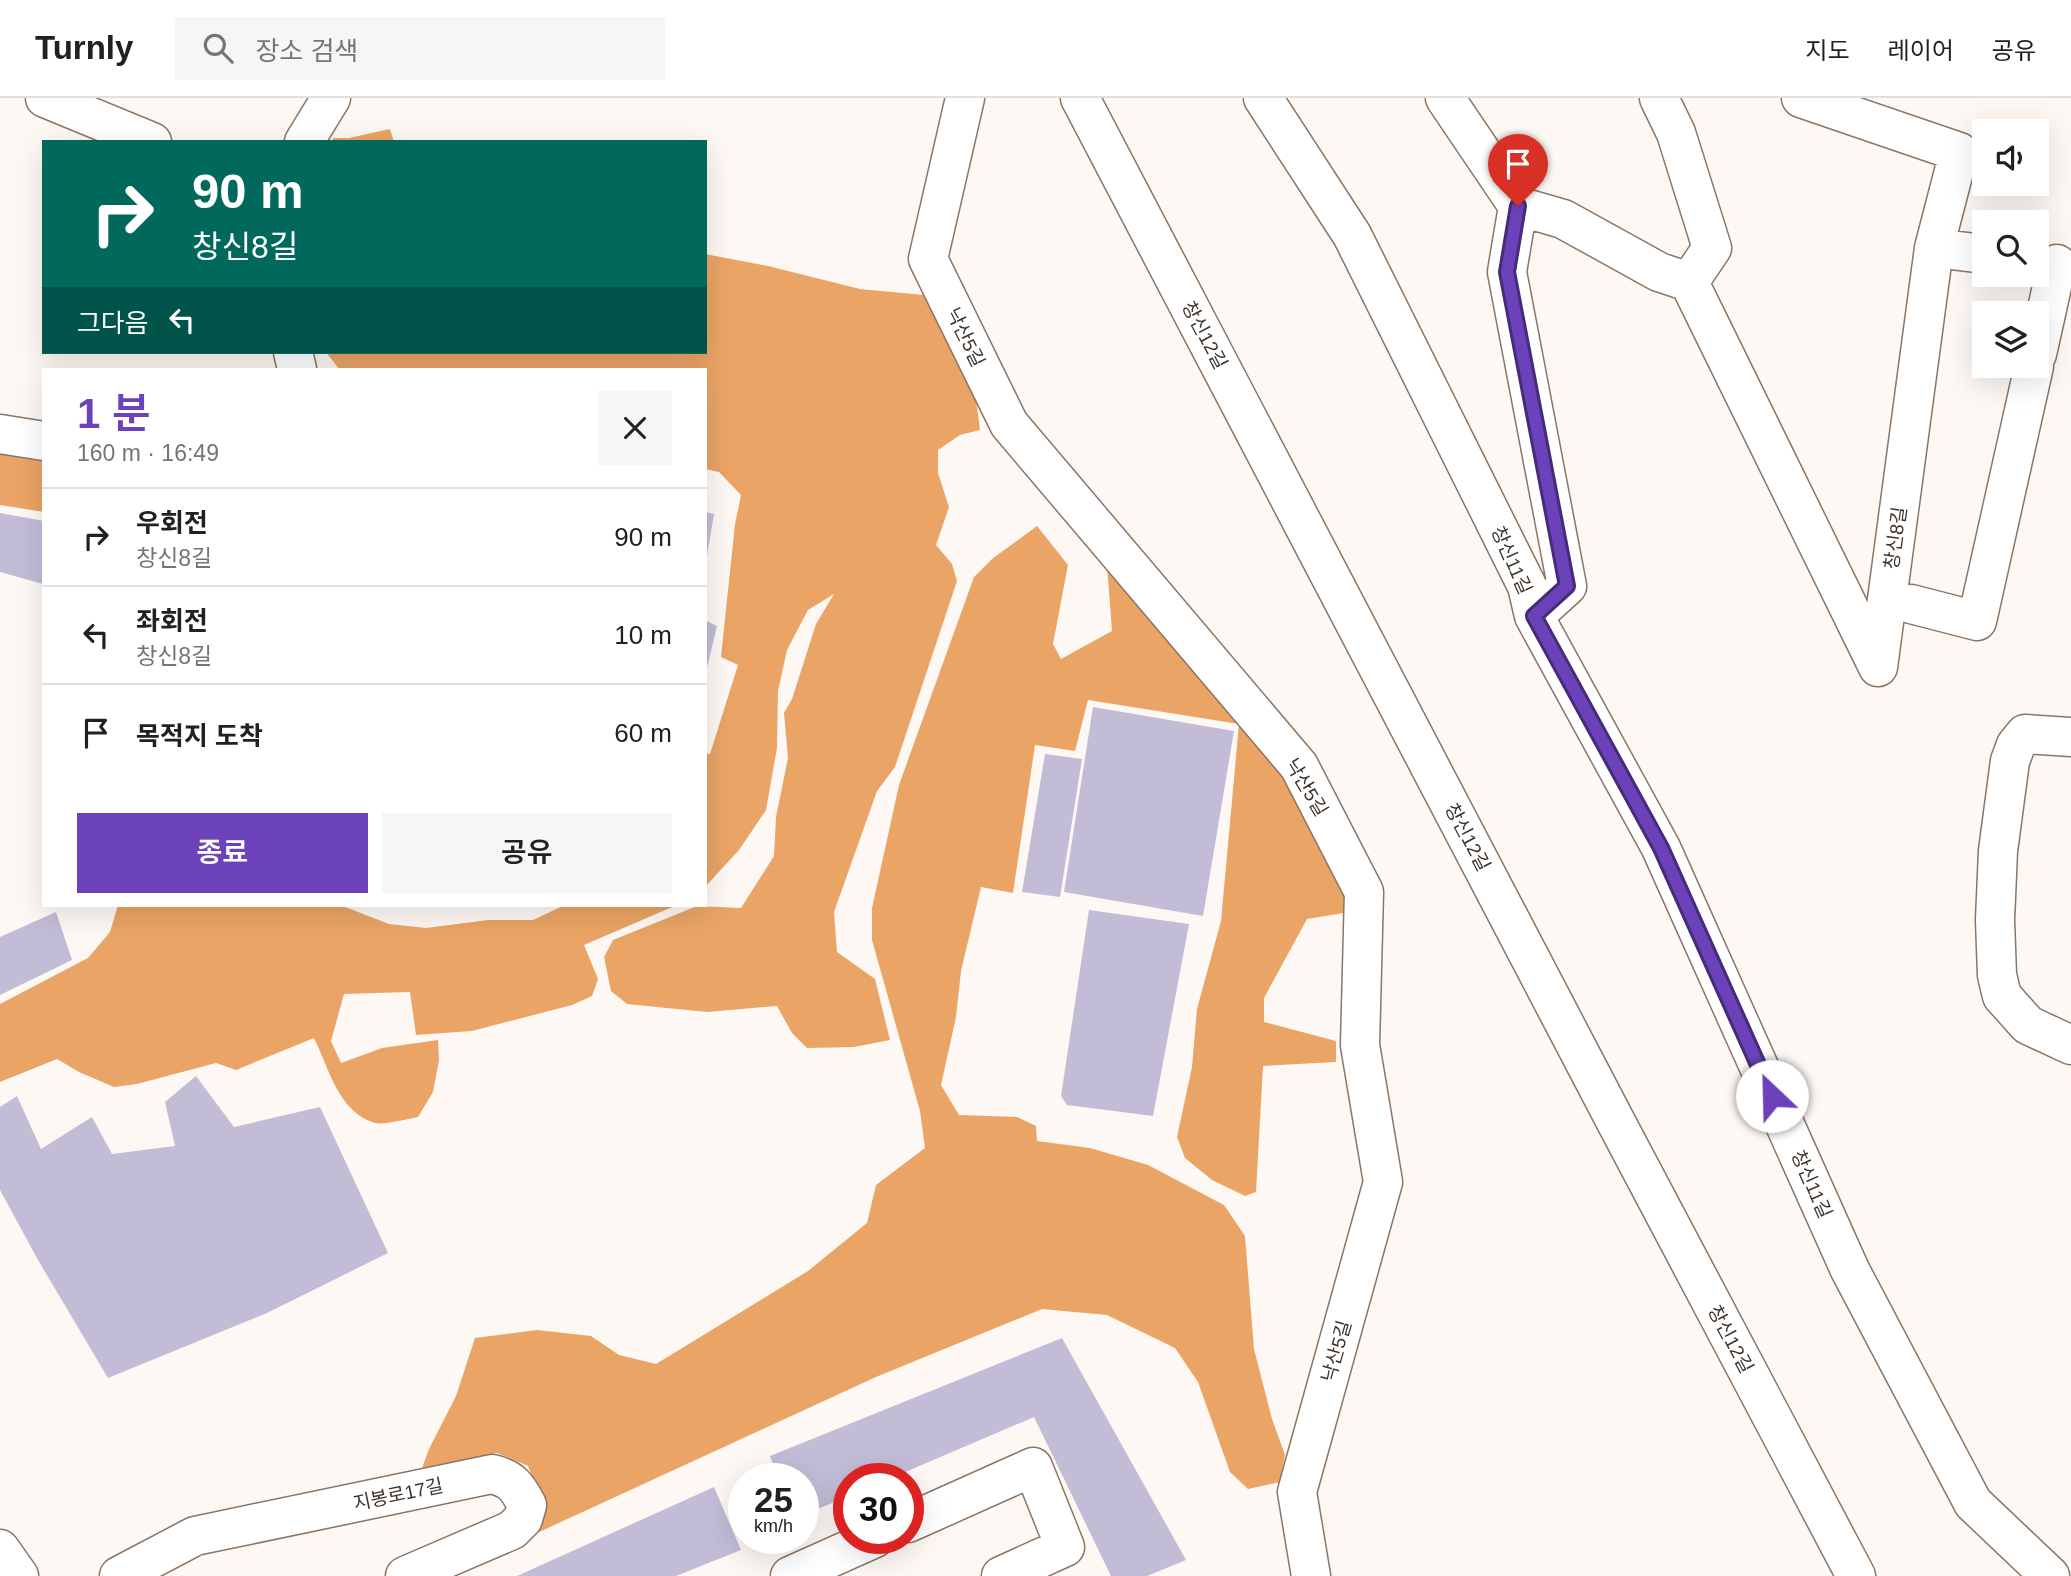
<!DOCTYPE html>
<html lang="ko">
<meta charset="utf-8">
<style>
:root{--surface:#fff;--page:#f6f6f6;--text:#202124;--muted:#757577;--line:#e0e0e0;--accent:#6c42ba}
body{margin:0;font-family:Helvetica,"Noto Sans KR",sans-serif;background:var(--page);color:var(--text);height:100vh;display:flex;flex-direction:column;font-size:26px;white-space:nowrap}
*{box-sizing:border-box;margin:0}
p{font-size:23px;color:var(--muted)}
.icon{flex:none;width:38px;height:38px;fill:none;stroke:currentColor;stroke-width:2;stroke-linecap:round;stroke-linejoin:round}
.map{position:relative;flex:1;overflow:hidden}
.panel{position:absolute;left:42px;top:270px;width:665px;height:539px;display:flex;flex-direction:column;background:var(--surface);border-radius:0px;box-shadow:0 7px 28px #0002}
.panel>*{flex:none}
.guide{position:absolute;left:42px;top:42px;width:665px;height:214px;border-radius:0px;box-shadow:0 7px 28px #0002;background:#00695c;color:#fff;overflow:hidden}
.buttons{position:absolute;left:1972px;top:21px;display:grid;gap:14px}
.buttons a{display:grid;place-items:center;width:77px;height:77px;border-radius:0px;background:var(--surface);box-shadow:0 7px 28px #0002;font-size:35px}
.speed{position:absolute;left:728px;top:1365px;display:flex;gap:14px;font-size:35px;font-weight:700;text-align:center}
.speed>*{display:grid;place-content:center;width:91px;height:91px;border-radius:50%;background:var(--surface);box-shadow:0 7px 28px #0002;line-height:1}
.speed small{font-size:18px;font-weight:400}
.speed .limit{border:10px solid #d22;background:#fff;color:#111}
.pin{position:absolute;display:grid;place-items:center;width:60px;height:60px;color:#fff;margin:-72px -30px;border-radius:50% 50% 50% 0;rotate:-45deg;box-shadow:0 0 7px #0007}
.pin .icon{rotate:45deg}
.me{position:absolute;width:77px;margin:-38px;rotate:336deg;stroke-linejoin:round;filter:drop-shadow(0 0 5px #0008)}
.turn{display:flex;align-items:center;gap:24px;height:147px;padding:0 35px;font-size:32px}
.turn .icon{width:91px;height:91px;stroke-width:2.5}
.turn b{display:block;font-size:49px;line-height:60px}
.then{display:flex;align-items:center;height:66px;padding:0 35px;background:#0003;gap:14px;font-size:26px}
.round{display:grid;place-items:center;flex:none;width:74px;height:74px;border-radius:0px;background:var(--page)}
.head{display:flex;align-items:center;justify-content:space-between;height:119px;padding:0 35px}
h1{font-size:42px;font-weight:600;line-height:52px;color:var(--accent)}
.primary-button{display:flex;gap:14px;margin-top:auto;padding:14px 35px}
.primary-button a{flex:1;height:80px;border-radius:0px;background:var(--accent);color:#fff;font-size:28px;font-weight:600;line-height:80px;text-align:center}
.primary-button a+a{background:var(--page);color:var(--text)}
ul{padding:0;list-style:none}
li{display:flex;align-items:center;gap:21px;height:98px;padding:0 35px;border-top:2px solid var(--line)}
li div{flex:1}
li b{display:block;font-size:26px}
li em{font-style:normal}
header{display:flex;align-items:center;gap:42px;box-sizing:border-box;height:98px;padding:0 35px;background:var(--surface);border-bottom:2px solid var(--line)}
header strong{font-size:33px}
nav{display:flex;gap:38px;margin-inline-start:auto;font-size:24px}
.search{width:490px;height:63px;background:var(--page);display:flex;align-items:center;gap:18px;box-sizing:border-box;padding:0 24px;border-radius:0px;color:var(--muted);font-size:26px}
.map>svg:first-child{display:block}
.forest{fill:#eaa465}
.building{fill:#c2bcd7}
.lines{fill:none;stroke-linecap:round;stroke-linejoin:round}
.minor-casing{stroke:#8b7564;stroke-width:41}
.minor{stroke:#fff;stroke-width:38}
.route-casing{stroke:#462b79;stroke-width:18}
.route{stroke:#6c42ba;stroke-width:12}
.labels{text-anchor:middle;stroke-width:5;stroke-linejoin:round;paint-order:stroke}
.street-label{font-size:19px;fill:#3d332b;stroke:#fff}
</style>
<header>
<strong>Turnly</strong>
<div class="search"><svg class="icon" aria-label="search" viewBox="0 0 24 24"><circle cx="10" cy="10" r="6"/><path d="M15 15l6 6"/></svg>장소 검색</div>
<nav><a>지도</a><a>레이어</a><a>공유</a></nav>
</header>
<div class="map">
<svg width="2071" height="1478" viewBox="0 0 2071 1478">
<rect width="100%" height="100%" fill="#fdf8f4"/>
<path class="forest" d="M390 31 394 44H332L333 40H349Z
M705 156 768 168 860 191 934 198 976 301 980 332 960 337 938 352V375L949 409 936 447 952 466 957 483 895 669 877 693 834 814 837 854 875 881 890 942 854 949 807 950 792 935 777 908 707 914 627 906 611 893 604 859 613 842 697 808 741 810 774 758 776 719 788 660 784 615 792 601 816 526 834 496 808 512 787 552 778 593 777 650 766 712 739 752 705 789V656H710L738 567 721 559 735 426 741 397 719 374 705 371V271H339L326 254H705Z
M0 356 44 362V414L0 407Z
M1037 428 1068 467 1053 546 1061 561 1112 533 1107 467 1247 589 1347 785 1344 815 1307 821 1264 900V924L1336 943V964L1263 968 1256 1094 1245 1098 1212 1082 1185 1060 1177 1039 1192 969 1197 911 1221 823 1239 626 1088 602 1075 653 1035 647 1013 795 981 789 961 873 956 919 941 987 959 1017 1017 1019 1036 1028 1037 1043 1090 1050 1148 1067 1224 1107 1245 1138 1254 1251 1272 1321 1285 1357 1280 1384 1248 1391 1230 1374 1198 1284 1175 1250 1107 1217 1042 1211 876 1279 537 1435 541 1401 528 1368 497 1355 422 1370 429 1351 456 1298 475 1240 537 1232 591 1238 619 1257 656 1266 808 1173 835 1151 867 1125 876 1087 925 1050 920 1013 872 842V810L899 687 974 479 992 461Z
M118 807H340L389 826 426 830 488 822H533L565 807H677L584 847 598 881 592 898 572 907 472 933 416 937 410 894 344 896 331 943 341 965 382 950 438 942 439 962 433 994 418 1019C408 1021 384 1027 375 1025 338 1014 329 970 314 940L236 972 216 965 137 986 114 989 79 974 57 961 0 984V906L88 860 110 834Z"/>
<path class="building" d="M705 414 714 416 707 458 705 457Z
M0 415 44 423 43 486 0 474Z
M705 522 717 528 706 574 705 573Z
M1093 609 1234 633 1203 818 1064 794Z
M1045 656 1082 661 1060 799 1022 794Z
M1089 812 1189 826 1153 1018 1067 1007 1061 998Z
M56 814 72 862 0 897V839Z
M196 978 234 1029 320 1009 388 1155 267 1215 108 1280 38 1162 0 1092V1009L17 998 41 1051 92 1019 112 1056 175 1048 165 1004Z
M1062 1240 1186 1462 1147 1478H1111L1034 1319 889 1381H849V1398L803 1417V1381H779L770 1358Z
M714 1389 741 1452 676 1478H517Z"/>
<g class="lines">
<defs>
<path id="minor" d="M45 0 152 44
M965 0 928 161 1009 326 1299 668 1364 794 1360 947 1383 1084 1297 1394 1311 1478
M1080 0 1617 1026 1856 1478
M1263 0 1352 137 1527 488 1534 518 1661 750 1850 1172 1973 1405 2050 1478
M1445 0 1518 108
M1801 0 1959 54 1934 150 1878 569
M304 44 331 0
M1934 150 1984 156
M1689 184 1878 569
M293 254 297 271
M2037 256 2057 166
M0 336 44 343
M1911 506 1977 523 2034 268
M1534 518 1567 488 1507 174 1518 108 1563 121 1659 174 1689 184 1712 150 1676 35 1659 0
M2071 639 2025 636 2016 647 2010 663 1998 753 1995 822 1997 877 2002 898 2028 927 2071 947
M908 1425 1033 1369 1065 1449 1001 1478
M0 1451 19 1478
M119 1478 195 1438 492 1376C512 1381 517 1388 527 1407L523 1421 512 1432 405 1478
M790 1478 875 1440"/>
</defs>
<use href="#minor" class="minor-casing"/>
<use href="#minor" class="minor"/>
</g>
<g class="lines">
<defs>
<path id="route" d="M1518 108 1507 174 1567 488 1534 518 1661 750 1772 998"/>
</defs>
<use href="#route" class="route-casing"/>
<use href="#route" class="route"/>
</g>
<g class="labels">
<g class="street-label">
<text transform="translate(1205 237) rotate(62)" y="7">창신12길</text>
<text transform="translate(966 239) rotate(64)" y="7">낙산5길</text>
<text transform="translate(1895 440) rotate(-82)" y="7">창신8길</text>
<text transform="translate(1512 462) rotate(66)" y="7">창신11길</text>
<text transform="translate(1307 689) rotate(59)" y="7">낙산5길</text>
<text transform="translate(1468 739) rotate(62)" y="7">창신12길</text>
<text transform="translate(1812 1086) rotate(66)" y="7">창신11길</text>
<text transform="translate(1731 1241) rotate(62)" y="7">창신12길</text>
<text transform="translate(1336 1253) rotate(-74)" y="7">낙산5길</text>
<text transform="translate(398 1396) rotate(-12)" y="7">지봉로17길</text>
</g>
</g>
</svg>
<div class="buttons">
<a><svg class="icon" aria-label="sound" viewBox="0 0 24 24"><path d="M4 9h4l5-4v14l-5-4H4zM17 9q2 3 0 6"/></svg></a>
<a><svg class="icon" aria-label="search" viewBox="0 0 24 24"><circle cx="10" cy="10" r="6"/><path d="M15 15l6 6"/></svg></a>
<a><svg class="icon" aria-label="layers" viewBox="0 0 24 24"><path d="M12 4l9 5-9 5-9-5zM3 14l9 5 9-5"/></svg></a>
</div>
<div class="speed"><div>25<small>km/h</small></div><div class="limit">30</div></div>
<div class="pin" style="left:1518px;top:108px;background:#d93025"><svg class="icon" aria-label="arrive" viewBox="0 0 24 24"><path d="M6 21V4h12l-3 4 3 4H6"/></svg></div>
<svg class="me" style="left:1772px;top:998px" viewBox="-20 -20 40 40"><circle r="19" fill="#fff"/><path d="M0-13L10 11 0 6-10 11z" fill="#6c42ba"/></svg>
<div class="guide">
<div class="turn"><svg class="icon" aria-label="right" viewBox="0 0 24 24"><path d="M7 20v-9h11M14 6l5 5-5 5"/></svg><div><b>90 m</b>창신8길</div></div>
<div class="then">그다음<svg class="icon" aria-label="left" viewBox="0 0 24 24"><path d="M17 20v-9H6M10 6l-5 5 5 5"/></svg></div>
</div>
<section class="panel">
<div class="head"><div><h1>1 분</h1><p>160 m · 16:49</p></div><a class="round"><svg class="icon" aria-label="close" viewBox="0 0 24 24"><path d="M6 6l12 12M18 6L6 18"/></svg></a></div>
<ul>
<li><svg class="icon" aria-label="right" viewBox="0 0 24 24"><path d="M7 20v-9h11M14 6l5 5-5 5"/></svg><div><b>우회전</b><p>창신8길</p></div><em>90 m</em></li>
<li><svg class="icon" aria-label="left" viewBox="0 0 24 24"><path d="M17 20v-9H6M10 6l-5 5 5 5"/></svg><div><b>좌회전</b><p>창신8길</p></div><em>10 m</em></li>
<li><svg class="icon" aria-label="arrive" viewBox="0 0 24 24"><path d="M6 21V4h12l-3 4 3 4H6"/></svg><div><b>목적지 도착</b></div><em>60 m</em></li>
</ul>
<div class="primary-button"><a>종료</a><a>공유</a></div>
</section>
</div>
